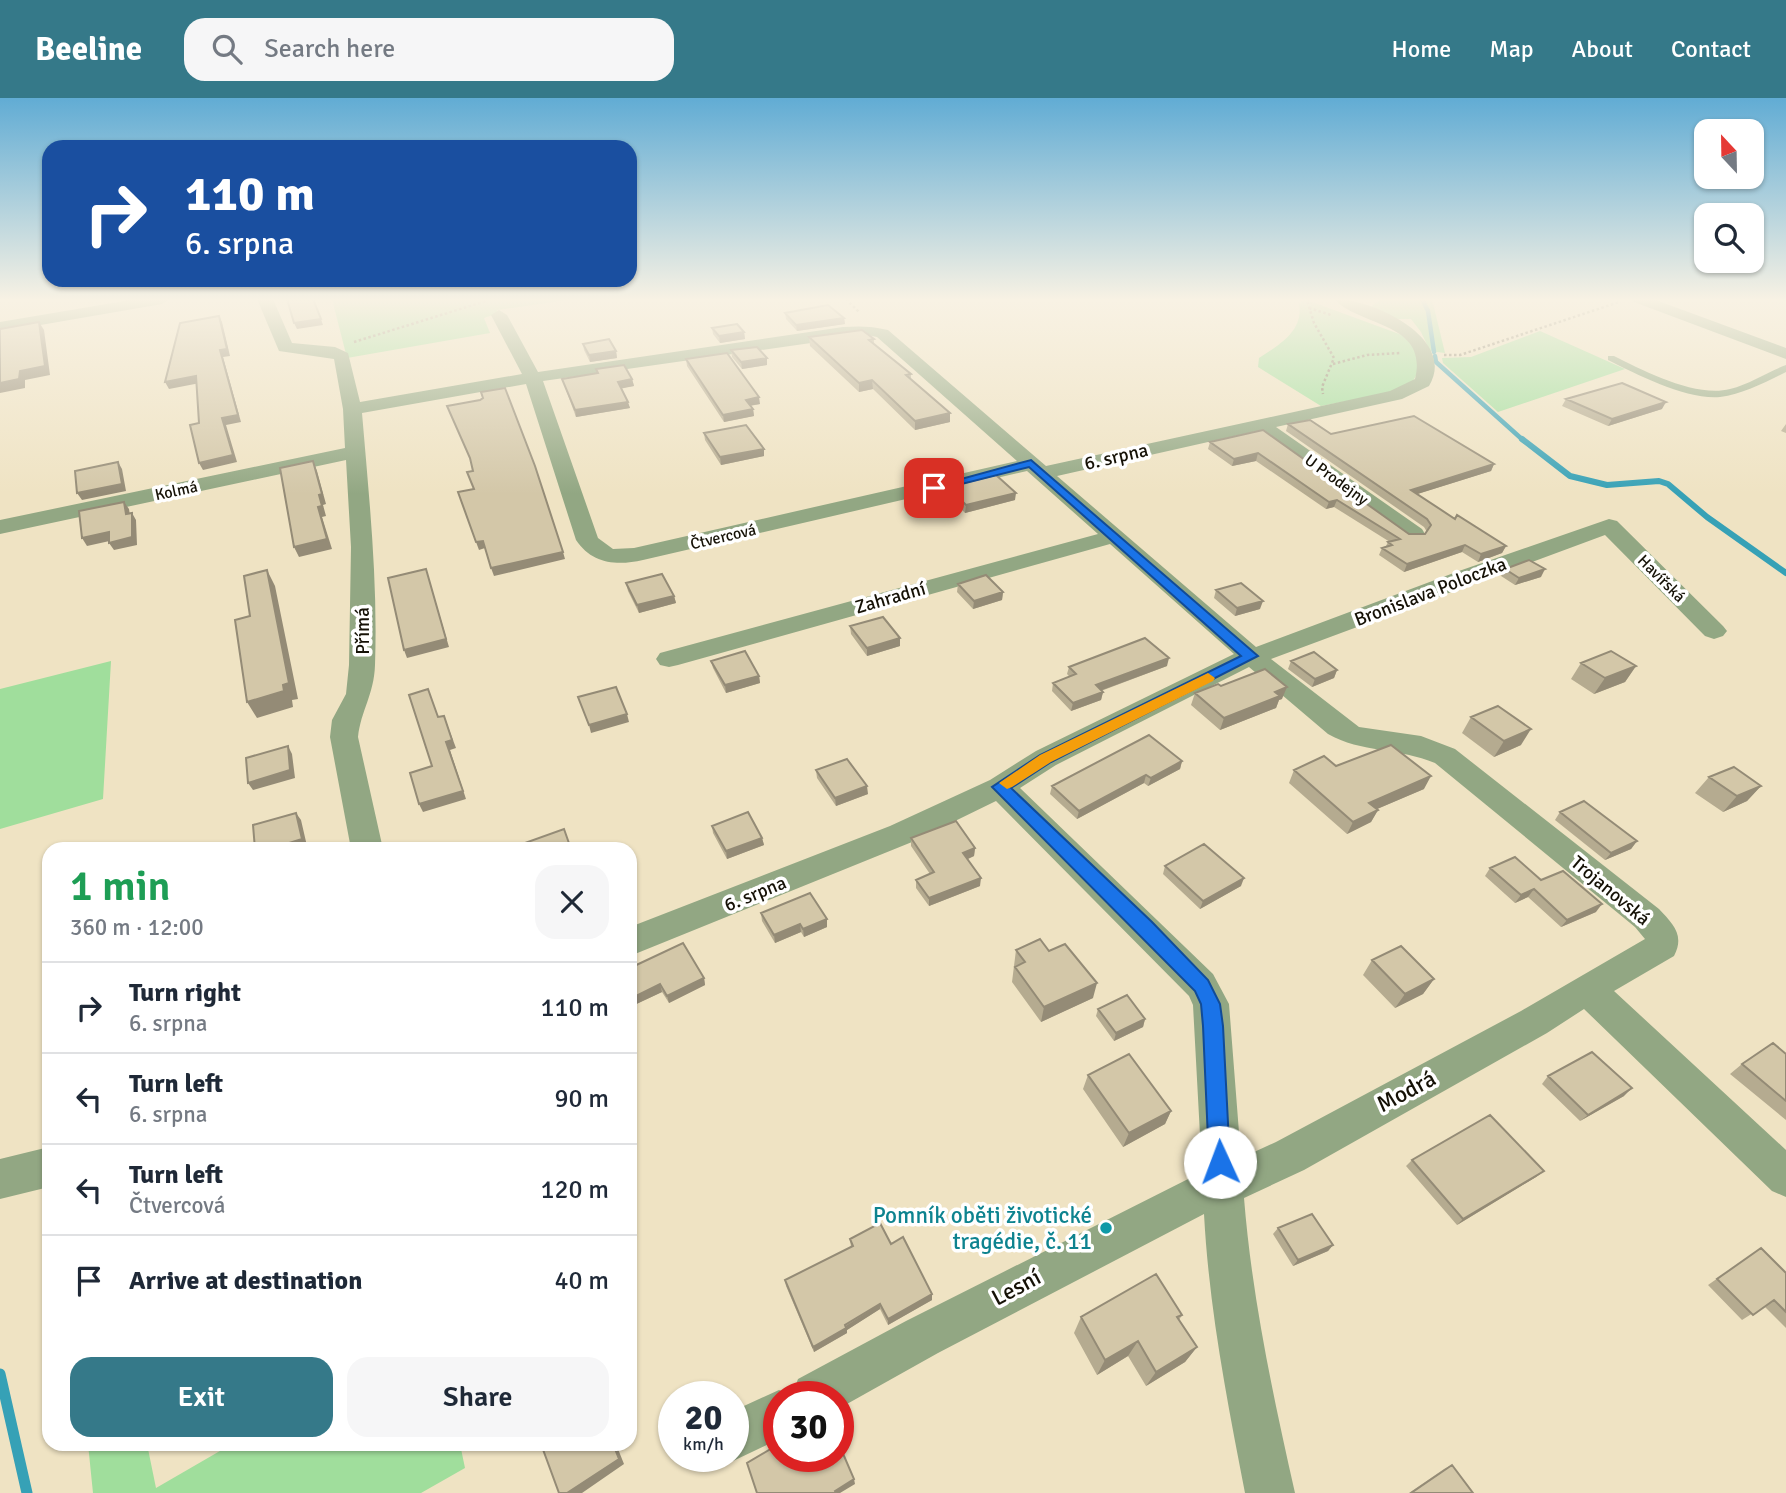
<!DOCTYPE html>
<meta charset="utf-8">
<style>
:root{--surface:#fff;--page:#f6f6f7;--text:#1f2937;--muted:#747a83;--line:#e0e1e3;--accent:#357989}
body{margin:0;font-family:Signika,sans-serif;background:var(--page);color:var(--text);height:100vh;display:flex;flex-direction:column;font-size:26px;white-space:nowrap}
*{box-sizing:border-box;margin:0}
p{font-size:23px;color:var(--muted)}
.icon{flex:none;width:38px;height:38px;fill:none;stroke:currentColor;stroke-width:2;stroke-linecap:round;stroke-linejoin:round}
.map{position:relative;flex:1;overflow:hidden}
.drawer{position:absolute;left:42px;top:744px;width:595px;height:609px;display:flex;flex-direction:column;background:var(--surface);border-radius:21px;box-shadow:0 2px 5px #0004}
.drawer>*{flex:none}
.hud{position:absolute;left:42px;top:42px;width:595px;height:147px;border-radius:21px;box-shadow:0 2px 5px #0004;background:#1a4fa0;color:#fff;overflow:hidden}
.needle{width:46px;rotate:338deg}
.tools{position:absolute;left:1694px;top:21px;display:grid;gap:14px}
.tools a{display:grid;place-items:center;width:70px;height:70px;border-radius:14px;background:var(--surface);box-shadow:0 2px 5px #0004;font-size:35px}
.speed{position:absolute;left:658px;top:1283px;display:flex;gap:14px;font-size:35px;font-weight:700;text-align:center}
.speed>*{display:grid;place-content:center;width:91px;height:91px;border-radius:50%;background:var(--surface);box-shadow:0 2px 5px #0004;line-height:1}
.speed small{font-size:18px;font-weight:400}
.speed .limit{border:10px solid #d22;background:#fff;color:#111}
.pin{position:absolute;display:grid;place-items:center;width:60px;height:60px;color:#fff;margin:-30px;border-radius:14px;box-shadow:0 4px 10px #0006}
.me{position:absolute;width:77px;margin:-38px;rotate:358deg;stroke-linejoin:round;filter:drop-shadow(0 0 5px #0008)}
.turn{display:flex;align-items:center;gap:24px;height:147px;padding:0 28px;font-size:32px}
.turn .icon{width:91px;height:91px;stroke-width:2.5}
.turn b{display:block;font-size:49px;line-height:60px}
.round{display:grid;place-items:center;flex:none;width:74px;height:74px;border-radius:21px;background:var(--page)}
.summary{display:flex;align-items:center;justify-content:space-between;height:119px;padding:0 28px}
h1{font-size:42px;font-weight:600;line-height:52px;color:#1e9e55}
.primary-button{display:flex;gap:14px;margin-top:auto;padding:14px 28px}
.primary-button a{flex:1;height:80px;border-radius:21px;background:var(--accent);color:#fff;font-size:28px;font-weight:600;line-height:80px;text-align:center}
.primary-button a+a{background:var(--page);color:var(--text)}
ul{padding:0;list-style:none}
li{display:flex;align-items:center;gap:21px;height:91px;padding:0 28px;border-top:2px solid var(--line)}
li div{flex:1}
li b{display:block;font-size:26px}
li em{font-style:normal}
header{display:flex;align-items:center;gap:42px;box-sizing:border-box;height:98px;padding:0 35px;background:var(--accent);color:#fff}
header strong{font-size:33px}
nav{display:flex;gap:38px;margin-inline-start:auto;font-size:24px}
.search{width:490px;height:63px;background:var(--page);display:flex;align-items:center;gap:18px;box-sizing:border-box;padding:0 24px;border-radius:21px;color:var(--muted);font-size:26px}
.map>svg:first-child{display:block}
.green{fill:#a0de9c}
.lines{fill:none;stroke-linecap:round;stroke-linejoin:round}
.stream-far2{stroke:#36a1b6;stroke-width:4.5}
.stream-far1{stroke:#36a1b6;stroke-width:6}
.stream{stroke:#36a1b6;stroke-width:11}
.path{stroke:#8e856f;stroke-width:2.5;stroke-dasharray:2.5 2.5;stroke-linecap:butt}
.lane{fill:#92a783;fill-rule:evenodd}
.street{fill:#92a783;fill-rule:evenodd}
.wall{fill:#b5ab90}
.shaded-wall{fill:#948b76}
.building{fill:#d3c7a8;stroke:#948b76;stroke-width:2}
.route{fill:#1a73e8;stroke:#114b97;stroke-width:2}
.slow{fill:#f59e0b}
.culture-dot{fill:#0f9aa8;stroke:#fff;stroke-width:2.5}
.labels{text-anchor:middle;stroke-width:7;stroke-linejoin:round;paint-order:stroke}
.far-street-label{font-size:16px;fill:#151106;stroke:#fff}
.street-label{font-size:19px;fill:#151106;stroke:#fff}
.near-street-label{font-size:23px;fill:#151106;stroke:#fff}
.near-culture-label{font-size:23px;fill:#0d838f;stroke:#fff;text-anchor:end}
</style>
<header>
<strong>Beeline</strong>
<div class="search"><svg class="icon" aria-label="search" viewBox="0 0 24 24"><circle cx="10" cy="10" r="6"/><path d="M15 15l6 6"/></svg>Search here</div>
<nav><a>Home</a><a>Map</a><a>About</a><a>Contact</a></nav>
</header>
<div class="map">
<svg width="1786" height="1395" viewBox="0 0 1786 1395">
<rect width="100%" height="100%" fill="#efe3c3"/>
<path class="green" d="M332 201H575L497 212 498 215 484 220 490 235 347 260Z
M1304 201 1402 237 1415 248 1422 267 1413 283 1394 294 1321 308 1258 269 1259 260C1279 247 1304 233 1299 206Z
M1381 201H1432L1445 255 1430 253 1421 234 1411 221H1392L1368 211Z
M1540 233 1625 271 1498 314 1443 265 1442 260 1471 259Z
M111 563 103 701 0 731V591Z
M88 1346H147L156 1390 232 1346H460L465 1370 421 1395H93Z"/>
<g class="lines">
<path class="stream-far2" d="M1422 201 1428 213 1434 254
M1435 258 1436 264 1524 343"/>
<path class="stream-far1" d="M1522 341 1570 378 1607 387 1659 383 1668 386 1707 419 1786 475"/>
<path class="stream" d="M0 1276 27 1395"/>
<path class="path" d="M846 201 860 215
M1310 201 1307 202 1314 225 1334 260 1322 289 1323 296
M1309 210 1331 217
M354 244 486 203
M1444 257H1460L1619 204
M1333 266 1367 257 1400 255"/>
<path class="lane" d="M1608 258H1614C1644 273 1696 300 1730 291 1750 286 1767 274 1786 267V274C1766 284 1743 296 1720 299 1687 302 1638 277 1608 262Z"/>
<path class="street" d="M136 201H170L162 206 0 234V224Z
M257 201H273L292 245 335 249 348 255 360 304 522 276 491 217 499 212 507 217 538 274 843 229C859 228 872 228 888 232L1046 368 1390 293 1415 281C1429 224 1360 229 1334 201 1371 200 1458 240 1429 288L1402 301 1276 329 1422 431 1425 436 1422 441H1406L1257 333 1057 378 1256 549 1459 473 1609 421 1617 423 1723 528 1727 533 1723 538 1714 541 1705 538 1605 437 1271 561 1359 629 1421 638 1455 651 1659 811C1673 826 1685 837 1674 858L1614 893 1786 1052V1099L1772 1093 1584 911 1547 935 1304 1072 1244 1100C1252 1200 1273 1297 1295 1395H1245C1227 1302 1209 1210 1204 1116L938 1255 838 1311V1298H779V1341L733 1363 721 1358H733V1313L779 1292 792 1297 798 1281 906 1223 1202 1074 1193 907 1189 898 996 703 912 744 630 858V829L890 728 990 682 1036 653 1234 556 1110 446 678 567 669 569 660 567 656 561 660 555 1098 436 1027 373 643 462C617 468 592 466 576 442L526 286 362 315C369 399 378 483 375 567 374 597 361 612 358 639L383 751H351L330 639 332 622 346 596 349 567 351 449 346 362 0 436V422L345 350 343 311 334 261 279 253ZM867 237 877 239 1017 363 634 450 613 451 598 440 543 283ZM1249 569 1328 636C1361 655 1400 650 1435 665L1635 829 1645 841 1521 913 1276 1044 1241 1060 1229 906 1213 876 1020 690 1056 667Z
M1631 201H1653L1786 250V261L1634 204Z
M49 1049V1089L0 1101V1061Z"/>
</g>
<path class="wall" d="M785 215 844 220 845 226 797 233 786 221Z
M712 230 744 234 745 241 720 245 713 236Z
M809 239 874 241V246L911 276V281L950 324 915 332 873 291 859 294 810 248Z
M583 246 616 253 617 260 590 264 584 252Z
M731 252 767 267 742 271 732 259Z
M686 261 760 306 750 308 753 311 754 318 724 324 687 268Z
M596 271 632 281 634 288 621 290 630 310 576 319 562 281 597 275Z
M1566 301 1662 311 1608 328 1562 308Z
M1288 326 1331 336 1494 366 1491 373 1417 396 1455 421 1506 448 1502 455 1478 464 1462 454 1404 474 1379 457 1382 450 1386 448 1388 444H1390L1334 409 1326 411 1256 363 1232 368 1208 351 1210 344 1263 332 1409 436H1425L1427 434 1424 429 1286 333Z
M1786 326V335L1781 333Z
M704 335 764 351V358L721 367 705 342Z
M948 389 1015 402 965 415 948 397Z
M1505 471 1541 479 1515 487 1501 478Z
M626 485 674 498 676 505 639 515 628 493Z
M958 486 1003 494 1002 502 973 511 957 494Z
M1216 492 1260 511 1235 518 1214 500Z
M850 528 900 540V548L867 558 851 536Z
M711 563 759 578 760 585 726 595 713 570Z
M1291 563 1337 572 1334 580 1312 589 1288 571Z
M1581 565 1636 568 1625 584 1594 596 1571 581Z
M1167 568 1101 593 1103 594 1101 602 1071 613 1052 593 1053 585 1070 579 1067 576 1069 569Z
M1221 588 1282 601 1279 602 1276 610 1220 632 1191 607 1195 595Z
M1471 619 1521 647 1494 659 1462 635Z
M1182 663 1180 671 1148 688 1144 685 1077 721 1050 696 1052 688Z
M1336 668 1424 691 1377 711 1378 712 1371 724 1347 736 1289 685 1294 672Z
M816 672 868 696 836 708 817 680Z
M1709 679 1761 688 1747 703 1723 714 1695 695Z
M1560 714 1637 743 1631 751 1605 762 1555 722Z
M712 728 762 740 764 747 727 761 713 735Z
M911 740 975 750 974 758 968 761 980 788 929 808 916 790V782L930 776 911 748Z
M1165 768 1241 788 1200 811 1163 776Z
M1490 770 1541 782 1596 814 1561 829 1528 799 1515 805 1485 778Z
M761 815 827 829 804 839 801 834 775 845 762 823Z
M683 845 704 880 705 887 669 905 662 894 630 909Z
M1016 852 1049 853 1093 900 1041 924 1012 884Z
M1372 862 1434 881 1423 896 1395 910 1363 877Z
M1098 911 1145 921 1143 929 1114 943 1096 918Z
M1786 956V1022L1730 976 1742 966Z
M1088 977 1171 1013 1165 1026 1123 1049 1083 991Z
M1548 978 1624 998 1580 1023 1542 986Z
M1412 1062 1544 1073 1536 1079 1457 1127 1406 1068Z
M1278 1130 1333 1147 1328 1153 1293 1168 1273 1136Z
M850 1141 891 1146 932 1196V1202L888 1227 880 1211 847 1232V1235L814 1254 786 1188 785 1182 851 1149Z
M1761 1150 1786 1175V1230L1764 1208 1742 1222 1708 1187Z
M1182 1217 1179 1222 1197 1249 1185 1264 1146 1288 1128 1258 1097 1277 1074 1235 1081 1219Z
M1452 1367 1473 1395H1409L1444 1371Z"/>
<path class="shaded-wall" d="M314 201 323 227 297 231 294 225Z
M219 218 222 224 230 258 223 259 241 324 226 327 237 364 203 372 199 365 222 320Z
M844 220 845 226 797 233 796 227Z
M39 224 44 232 50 277 25 282V290L0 295V285L20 273Z
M744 234 745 241 720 245 719 238Z
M616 253 617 260 590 264 589 257Z
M767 260V267L742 271 741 264Z
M196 278 200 285 169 291 165 284Z
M632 281 634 288 619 291 618 284Z
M872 282 873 291 859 294V285Z
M759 299 760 306 747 308 746 302Z
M628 304 630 310 576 319 575 312Z
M1666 304 1662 311 1608 328 1612 321Z
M753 311 754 318 724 324 723 317Z
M950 315V324L915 332V323Z
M764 351V358L721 367 720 359Z
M1258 355 1256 363 1232 368 1234 361Z
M313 363 317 373 326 406 323 407 326 418 322 419 332 451 299 459 294 449 318 409 319 397Z
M118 364 122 371 126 393 82 402 77 395Z
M1494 366 1491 373 1408 399 1411 392Z
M1016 395 1015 402 965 415 966 407Z
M1337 402 1334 409 1326 411 1329 404Z
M124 404 129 411 131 424 126 416Z
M132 415 136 422 137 447 114 452 109 445Z
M109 434 114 442 87 448 82 440Z
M483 443 485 450 479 452 476 444Z
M1465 447 1462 454 1404 474 1407 466Z
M1506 448 1502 455 1478 464 1481 456Z
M563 454 565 461 494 478 491 470Z
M426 471 449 549 407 560 404 552Z
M1545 471 1541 479 1515 487 1519 480Z
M267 472 275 488 298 601 292 602 293 609 257 620 247 604 283 587Z
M1003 494 1002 502 973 511 974 503Z
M674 498 676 505 639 515 637 507Z
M1263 503 1260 511 1235 518 1237 510Z
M900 540V548L867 558V550Z
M1169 560 1167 568 1094 595 1096 587Z
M1636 568 1625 584 1594 596 1605 580Z
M1337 572 1334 580 1312 589 1315 581Z
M759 578 760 585 726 595 725 587Z
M1287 589 1282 601 1279 602 1276 610 1220 632 1224 620 1275 594Z
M1103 594 1101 602 1071 613 1073 605Z
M627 616 629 624 591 635 589 627Z
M444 618 456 650 450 652 466 701 423 714 419 706 446 644Z
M1531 631 1521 647 1494 659 1504 643Z
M288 648 292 656 295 680 253 692 248 685Z
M1182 663 1180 671 1148 688 1151 680Z
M1146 677 1144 685 1077 721 1079 713Z
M1431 678 1424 691 1363 717 1369 705Z
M867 688 868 696 836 708 835 700Z
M1761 688 1747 703 1723 714 1737 698Z
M1378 712 1371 724 1347 736 1353 724Z
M296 715 301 722 307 748 300 751H270Z
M762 740 764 747 727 761 726 753Z
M1637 743 1631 751 1605 762 1611 755Z
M975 750 974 758 963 763V755Z
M981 780 980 788 929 808V800Z
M1244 780 1241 788 1200 811 1203 803Z
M1534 791 1528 799 1515 805 1521 797Z
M1602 806 1596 814 1561 829 1567 822Z
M827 821V829L804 839 803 831Z
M800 826 801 834 775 845 774 837Z
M704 880 705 887 669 905 667 898Z
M1434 881 1423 896 1395 910 1405 896Z
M1097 885 1093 900 1041 924 1044 909Z
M660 886 662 894 630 909V901Z
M1145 921 1143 929 1114 943 1116 935Z
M1632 990 1624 998 1580 1023 1588 1017Z
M1171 1013 1165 1026 1123 1049 1129 1035Z
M1544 1073 1536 1079 1457 1127 1463 1121Z
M1333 1147 1328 1153 1293 1168 1298 1162Z
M932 1196V1202L888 1227V1221Z
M880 1206V1211L847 1232V1235L814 1254 813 1249Z
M1138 1243 1128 1258 1097 1277 1105 1262Z
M1197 1249 1185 1264 1146 1288 1156 1274Z
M613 1346H616L624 1366 582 1395H567Z
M854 1381 855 1386 840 1395H835V1393Z"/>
<path class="building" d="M287 201H313L321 221 294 225Z
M828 207 844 220 796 227 785 215Z
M219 218 227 251 220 252 238 317 222 320 233 357 199 365 190 327 199 325 196 278 165 284 180 225Z
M39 224 45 268 20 273 19 281 0 285V231Z
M737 226 744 234 719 238 712 230Z
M862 232 874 241 869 242 911 276 906 277 950 315 915 323 872 282 859 285 809 239Z
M609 241 616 253 589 257 583 246Z
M757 249 767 260 741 264 731 252Z
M727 255 759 299 746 302 753 311 723 317 686 261Z
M624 267 632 281 618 284 628 304 575 312 562 281 598 275 596 271Z
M1622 285 1666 304 1612 321 1566 301Z
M505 290 535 368 563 454 491 470 483 443 476 444 458 394 474 391 467 374 473 373 470 360 447 308 480 302 483 300 481 294Z
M1414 318 1494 366 1411 392 1455 421 1457 417 1506 448 1481 456 1465 447 1407 466 1382 450 1392 447 1388 444 1400 441 1337 402 1329 404 1258 355 1234 361 1210 344 1263 332 1409 436H1425L1431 427 1427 421 1288 326 1310 322 1331 336Z
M746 327 764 351 720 359 704 335Z
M313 363 322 396 319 397 322 408 318 409 327 441 294 449 280 370Z
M118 364 122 386 77 395 75 373Z
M996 377 1016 395 966 407 948 389Z
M124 404 126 416 132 415V439L109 445V434L82 440 79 413Z
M1529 462 1545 471 1519 480 1505 471Z
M426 471 446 541 404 552 388 480Z
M267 472 289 585 283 587 284 593 247 604 235 522 250 518 244 478Z
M662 476 674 498 637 507 626 485Z
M986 477 1003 494 974 503 958 486Z
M1241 485 1263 503 1237 510 1216 492Z
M883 519 900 540 867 550 850 528Z
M1145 540 1169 560 1096 587 1103 594 1073 605 1053 585 1076 576 1069 569Z
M745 553 759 578 725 587 711 563Z
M1611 553 1636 568 1605 580 1581 565Z
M1314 554 1337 572 1315 581 1291 563Z
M1265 571 1287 589 1275 594 1280 598 1224 620 1195 595 1218 586 1221 588Z
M616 589 627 616 589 627 578 599Z
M428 591 438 619 444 618 452 642 446 644 463 693 419 706 410 675 432 668 409 597Z
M1498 608 1531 631 1504 643 1471 619Z
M1149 637 1182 663 1151 680 1146 677 1079 713 1052 688Z
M1391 647 1431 678 1369 705 1378 712 1353 724 1294 672 1324 658 1336 668Z
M288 648 290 672 248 685 246 660Z
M847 661 867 688 835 700 816 672Z
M1734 669 1761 688 1737 698 1709 679Z
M1584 703 1637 743 1611 755 1560 714Z
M748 714 762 740 726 753 712 728Z
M296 715 302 741 270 751H255L253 727Z
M956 723 975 750 963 755 981 780 929 800 916 782 934 774 911 740Z
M564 731 571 751H508Z
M1204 746 1244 780 1203 803 1165 768Z
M1515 759 1541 782 1563 773 1602 806 1567 822 1534 791 1521 797 1490 770Z
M810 795 827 821 803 831 800 826 774 837 761 815Z
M1040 841 1049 853 1065 846 1097 885 1044 909 1015 869 1025 864 1016 852Z
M683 845 704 880 667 898 660 886 630 901V870Z
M1401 848 1434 881 1405 896 1372 862Z
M1127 897 1145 921 1116 935 1098 911Z
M1773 945 1786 956V1003L1742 966Z
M1592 954 1632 990 1588 1017 1548 978Z
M1129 956 1171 1013 1129 1035 1088 977Z
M1490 1017 1544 1073 1463 1121 1412 1062Z
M1312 1116 1333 1147 1298 1162 1278 1130Z
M880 1125 891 1146 903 1139 932 1196 888 1221 880 1206 845 1227 846 1230 813 1249 785 1182 853 1148 850 1141Z
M1761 1150 1786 1175V1214L1774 1202 1753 1217 1717 1181Z
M1156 1176 1182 1217 1177 1219 1197 1249 1156 1274 1138 1243 1105 1262 1081 1219Z
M838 1344 854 1381 835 1393 836 1395H757L747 1365 779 1346V1358H838Z
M541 1346H613L619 1361 567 1395H559Z
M1452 1367 1473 1395H1411Z"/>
<linearGradient id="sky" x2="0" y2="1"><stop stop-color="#61acd4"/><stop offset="0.51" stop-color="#f8f2e4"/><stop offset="1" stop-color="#f8f2e4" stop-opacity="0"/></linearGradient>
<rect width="1786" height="396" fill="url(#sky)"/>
<path class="route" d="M1031 362 1258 558 1051 664 1011 690 1152 824 1208 882 1220 906 1223 928 1230 1064 1227 1071 1220 1074 1212 1071 1209 1064 1203 928 1201 906 1195 893 992 689 1040 657 1241 558 1029 369 934 393 928 390Z"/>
<path class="slow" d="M1208 575 1215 580 1213 583 1051 664 1012 689 1007 691 999 685 1040 657Z"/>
<circle class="culture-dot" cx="1106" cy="1130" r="7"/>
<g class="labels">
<g class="far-street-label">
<text transform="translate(1337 381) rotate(36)" y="6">U Prodejny</text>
<text transform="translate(176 392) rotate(-12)" y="6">Kolmá</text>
<text transform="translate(723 438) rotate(-13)" y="6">Čtvercová</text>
<text transform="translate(1662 480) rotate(45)" y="6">Havířská</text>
</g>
<g class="street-label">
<text transform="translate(1116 358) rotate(-13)" y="7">6. srpna</text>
<text transform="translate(1430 493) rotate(-21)" y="7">Bronislava Poloczka</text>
<text transform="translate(890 499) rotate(-16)" y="7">Zahradní</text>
<text transform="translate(362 533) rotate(-90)" y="7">Přímá</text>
<text transform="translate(1611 792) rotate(40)" y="7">Trojanovská</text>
<text transform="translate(755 795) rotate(-22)" y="7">6. srpna</text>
</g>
<g class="near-street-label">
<text transform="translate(1406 993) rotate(-28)" y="8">Modrá</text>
<text transform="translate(1016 1189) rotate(-28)" y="8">Lesní</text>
</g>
<g class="near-culture-label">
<text x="1092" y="1125">Pomník oběti životické<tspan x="1092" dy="26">tragédie, č. 11</tspan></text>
</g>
</g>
</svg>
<div class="tools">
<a><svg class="needle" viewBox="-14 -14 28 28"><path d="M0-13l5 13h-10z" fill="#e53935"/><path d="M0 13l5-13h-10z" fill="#747a83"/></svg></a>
<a><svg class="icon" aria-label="search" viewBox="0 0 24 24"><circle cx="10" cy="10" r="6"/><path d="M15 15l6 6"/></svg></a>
</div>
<div class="speed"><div>20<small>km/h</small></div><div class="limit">30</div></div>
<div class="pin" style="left:934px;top:390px;background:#d93025"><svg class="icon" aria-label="arrive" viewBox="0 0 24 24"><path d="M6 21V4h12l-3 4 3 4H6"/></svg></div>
<svg class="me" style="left:1220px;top:1064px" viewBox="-20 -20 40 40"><circle r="19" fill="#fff"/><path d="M0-13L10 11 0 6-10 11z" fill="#1a73e8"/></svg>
<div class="hud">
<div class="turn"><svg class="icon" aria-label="right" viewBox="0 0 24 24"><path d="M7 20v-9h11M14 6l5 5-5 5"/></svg><div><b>110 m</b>6. srpna</div></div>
</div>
<section class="drawer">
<div class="summary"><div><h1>1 min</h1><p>360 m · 12:00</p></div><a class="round"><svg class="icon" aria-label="close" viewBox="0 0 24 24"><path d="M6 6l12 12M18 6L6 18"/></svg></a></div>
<ul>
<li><svg class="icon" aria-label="right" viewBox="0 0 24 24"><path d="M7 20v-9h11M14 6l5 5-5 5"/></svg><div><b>Turn right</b><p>6. srpna</p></div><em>110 m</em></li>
<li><svg class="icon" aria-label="left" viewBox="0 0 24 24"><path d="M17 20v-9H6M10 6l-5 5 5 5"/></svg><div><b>Turn left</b><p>6. srpna</p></div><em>90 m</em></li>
<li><svg class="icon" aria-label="left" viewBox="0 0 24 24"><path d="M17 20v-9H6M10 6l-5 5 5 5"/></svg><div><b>Turn left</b><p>Čtvercová</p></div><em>120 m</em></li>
<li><svg class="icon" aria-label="arrive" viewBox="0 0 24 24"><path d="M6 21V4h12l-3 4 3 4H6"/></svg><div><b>Arrive at destination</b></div><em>40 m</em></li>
</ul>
<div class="primary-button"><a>Exit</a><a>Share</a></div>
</section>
</div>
